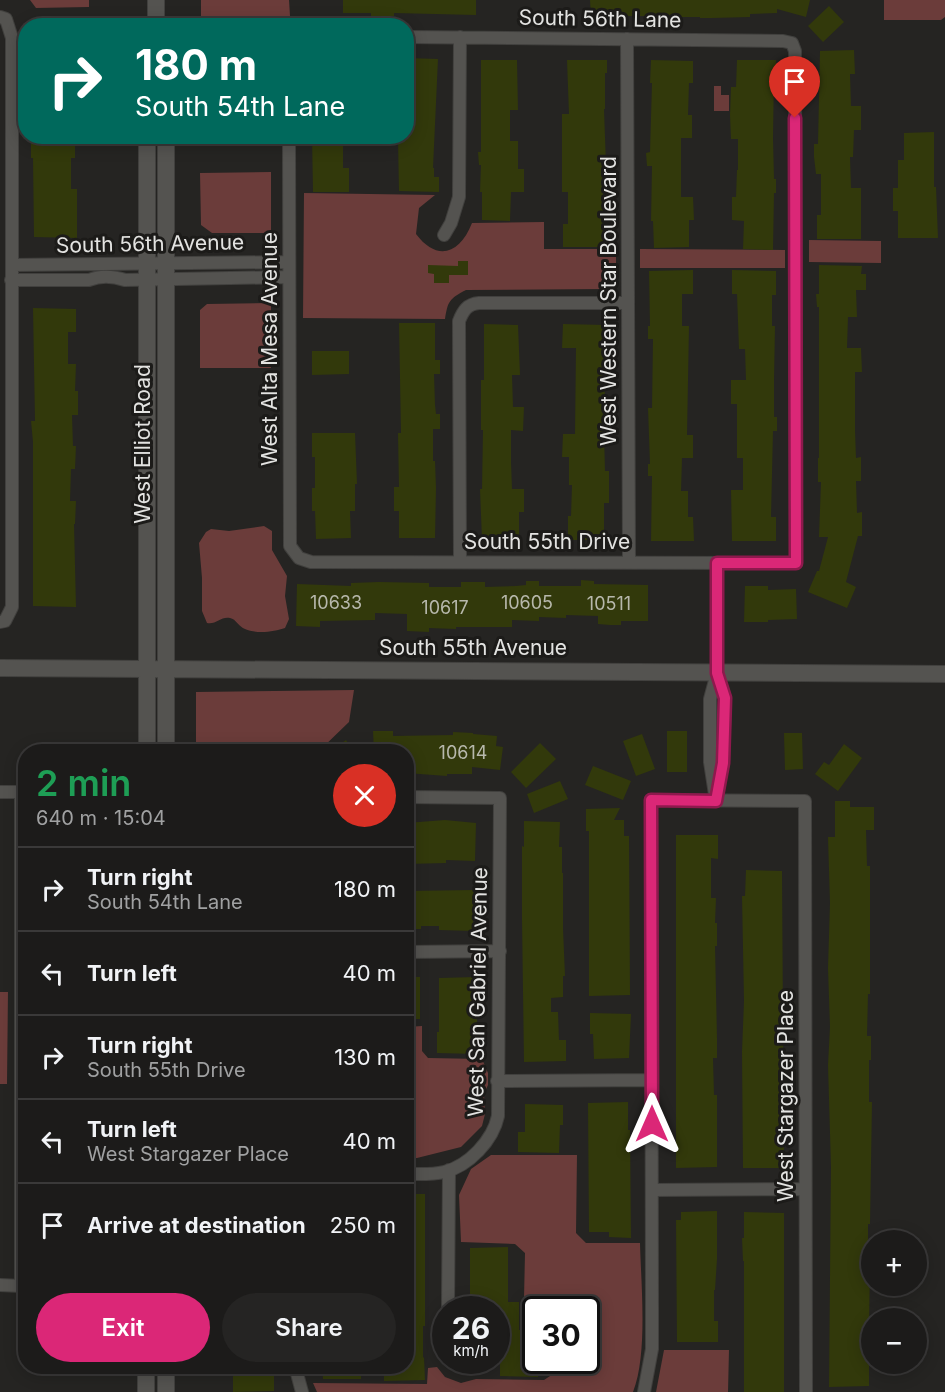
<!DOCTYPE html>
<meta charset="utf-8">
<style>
:root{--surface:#1c1b1a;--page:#252423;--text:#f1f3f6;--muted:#a0a1a2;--line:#3a3939;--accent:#db2777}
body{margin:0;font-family:Inter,sans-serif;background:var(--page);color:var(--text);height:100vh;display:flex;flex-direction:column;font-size:22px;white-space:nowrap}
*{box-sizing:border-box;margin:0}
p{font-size:20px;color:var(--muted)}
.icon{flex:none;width:33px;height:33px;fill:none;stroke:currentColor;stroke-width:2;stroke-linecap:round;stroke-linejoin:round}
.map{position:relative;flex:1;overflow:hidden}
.drawer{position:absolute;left:18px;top:744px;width:396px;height:630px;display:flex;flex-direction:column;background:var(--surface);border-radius:24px;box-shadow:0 3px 15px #0003,0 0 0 2px var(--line)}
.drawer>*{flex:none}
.hud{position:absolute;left:18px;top:18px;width:396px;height:126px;border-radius:24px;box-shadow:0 3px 15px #0003,0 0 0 2px var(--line);background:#00695c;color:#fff;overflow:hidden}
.tools{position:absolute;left:861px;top:1230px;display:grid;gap:12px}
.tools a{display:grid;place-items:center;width:66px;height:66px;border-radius:50%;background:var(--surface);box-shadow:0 3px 15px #0003,0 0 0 2px var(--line);font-size:30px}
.speed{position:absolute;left:432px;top:1296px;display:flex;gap:12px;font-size:30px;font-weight:700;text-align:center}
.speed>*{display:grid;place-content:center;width:78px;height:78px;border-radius:50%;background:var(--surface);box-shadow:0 3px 15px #0003,0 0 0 2px var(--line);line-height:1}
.speed small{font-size:15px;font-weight:400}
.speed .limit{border:3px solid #111;border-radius:9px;background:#fff;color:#111}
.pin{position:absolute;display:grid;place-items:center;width:51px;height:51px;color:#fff;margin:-62px -26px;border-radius:50% 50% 50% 0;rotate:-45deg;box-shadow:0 0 6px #0007}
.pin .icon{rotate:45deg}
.me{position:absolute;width:66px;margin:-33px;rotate:0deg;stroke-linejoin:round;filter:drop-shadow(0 0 4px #0008)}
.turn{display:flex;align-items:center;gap:21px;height:126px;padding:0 18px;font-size:27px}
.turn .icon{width:78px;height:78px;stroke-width:2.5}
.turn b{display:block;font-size:42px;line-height:51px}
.round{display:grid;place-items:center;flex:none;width:63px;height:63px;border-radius:32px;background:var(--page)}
.head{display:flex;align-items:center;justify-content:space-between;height:102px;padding:0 18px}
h1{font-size:36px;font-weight:600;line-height:45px;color:#1e9e55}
.primary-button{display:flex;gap:12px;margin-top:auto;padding:12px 18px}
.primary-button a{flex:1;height:69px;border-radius:36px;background:var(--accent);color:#fff;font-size:24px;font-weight:600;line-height:69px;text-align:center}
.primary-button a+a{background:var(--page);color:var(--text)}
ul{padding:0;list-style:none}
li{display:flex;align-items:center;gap:18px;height:84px;padding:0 18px;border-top:2px solid var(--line)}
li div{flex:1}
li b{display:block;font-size:22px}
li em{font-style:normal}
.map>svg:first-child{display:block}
.green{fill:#6b3c3a}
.building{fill:#32390b}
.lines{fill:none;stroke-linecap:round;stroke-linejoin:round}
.street-casing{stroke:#41403e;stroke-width:14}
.secondary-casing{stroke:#41403e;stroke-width:18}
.street{stroke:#545350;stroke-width:12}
.secondary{stroke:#545350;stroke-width:16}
.route-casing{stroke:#8e194d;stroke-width:15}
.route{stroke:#db2777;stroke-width:10}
.labels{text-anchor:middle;stroke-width:6;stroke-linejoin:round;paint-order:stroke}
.number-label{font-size:18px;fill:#b7b8ac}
.street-label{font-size:21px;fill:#e3e3e1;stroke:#1c1b19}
</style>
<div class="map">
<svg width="945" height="1392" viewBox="0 0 945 1392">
<rect width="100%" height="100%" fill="#252422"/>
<path class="green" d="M30 0H89V7L36 8Z
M201 0H289L290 16 284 25H201Z
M884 0H945V17L941 20H884Z
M714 86H721V95H729V111H714Z
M271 172V233H212L201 225 200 173Z
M304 193 435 195 419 208 416 234C437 262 460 254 472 223L544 222V249H616V279L605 289 466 290C449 299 448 301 445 319L303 318Z
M809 240 881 241V263L809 262Z
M640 249 785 250V268H640Z
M271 303V368H200V310L207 304Z
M264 526 272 531V550L287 576 285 596 289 619 285 628C274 632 256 634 245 629 239 627 236 619 230 618 221 616 216 625 207 623L202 611V578L199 543 206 532 211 529 229 531Z
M354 690 349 722 319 751H196V692Z
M0 992H8L7 1084H0Z
M422 1026V1051L428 1058 482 1059 488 1073V1085L484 1094 485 1114 482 1126 461 1147 417 1158H408L409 1122 406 1119 407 1027Z
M491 1155H577L576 1233 586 1243H640C641 1285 648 1354 633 1392H317L313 1383 427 1384 428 1368 437 1367 445 1377 461 1383 476 1379 544 1380 553 1374V1361L586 1360V1310L537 1309V1299H524L525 1253 515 1244 461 1242 459 1195 471 1169Z
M664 1350H729L728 1392H656Z"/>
<path class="building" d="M343 0H476V15L394 13V16H371V13H343Z
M590 0H810L806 17 777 9V13L750 14V17L712 18H700V17H657V18H645V16H591Z
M829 6 844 22 823 42 808 26Z
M854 50 855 74H850L851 106H861V130H854L853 157H850L851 188H861V239H817V215H821V174H816L814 157V144H818L820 51Z
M406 58 438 59 433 168H434V177H439V192L399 191 398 140H406Z
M481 60H517L518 110H510V141H518V169H524V192H511L510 221 482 220V192H480L481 165H479L478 152H481Z
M567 60H607V73H605V109H604L606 165H604L603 192 605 247H563V224H568V192H562V114H569Z
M651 60 693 61V83H689L688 115H692V138H681V197H693L694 220H689V247L654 248 653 221H651L652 166H647L646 153 650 152 652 83H650Z
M737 60H776V73H774L773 138 774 179H776V193H774L773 250 743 249 744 221 732 220V197H736L737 170H738V139H731L730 115 731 87H736Z
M934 132V187H936L938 238H898V211H893V188H898V160H904V133Z
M31 136H75V158H71V189H77V238L34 237 33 158H31Z
M312 136H343V168H349V192H313Z
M458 261H468V275H449V283H434V274L428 273V265L458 266Z
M819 265 862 266 861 274H866V290H856L857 317H848L847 348H861L862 372H855V430L856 458 861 457V481H856L857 513 862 512V536H858L846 582 856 587 847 608 808 592 817 571H819L828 537H819L821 482H818V458H819V307H817L816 294H819Z
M693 270V294H682V326H689L687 435H693V458H682L681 491H688V517H693L694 541H651L652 476H648V464H650L648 408H652L653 339H648V326H650L649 271Z
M732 270 776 271V295H772V326H775L774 380V417H777V431H773L771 517H776V541H732L731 490H743V458H737V404H731V380H746L745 349H739L737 294H732Z
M33 308 76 309V332H68V364H76L75 391H78V415H72L73 446H76L75 469H71L70 501H76L75 524H74L76 607 33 606V442L31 421H35Z
M399 323H435V360H440V374H434L435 405 436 414H440V429H433V461H435L436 488 435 538H399V511H394V487H399L398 433H401Z
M484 324 518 325 520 375H512L513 407H524L523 431 511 430V462L512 489H524V512H519V541L482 540 480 489H482L483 430H481V380H484Z
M563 324 606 325 604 434 605 471H609V503H604V540H568V516H571L572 485H569V457H562L563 434H575L576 348H562Z
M312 351H349V374L312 375Z
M312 433H355L357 484H355V511H350L351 538 316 539 315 511H312V488H315V457H312Z
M581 580 594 581V584L648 585V621H621V625H610L598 624V616L566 615V618L539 617V621L512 620V627H456V629L429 628V632L407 631V614L375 613V620L320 621V627L296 626 297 584 351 586V583L379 582 429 583V587H461V582H485V587L516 586 526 585V581H539V586H581Z
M745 586H768V590L796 589 797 619 768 620V622H744Z
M373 731H393V736L453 735V732L473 733V734L497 736 496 746 503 747 500 770 472 767V774H447V776L406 773V752H374Z
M667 731H687V772H667Z
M784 733H802L803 769 785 770Z
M642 734 655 769 636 776 623 741Z
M346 740 353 752H329Z
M540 743 556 759 526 788 511 772Z
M844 744 862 758 838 791 815 774 824 762 829 765Z
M593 766 631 781 623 800 585 785Z
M560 781 568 799 534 813 527 794Z
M835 801H850V807H874V830H866L867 866H870V994H868L867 1036H871V1060H869V1102H872L870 1224H868V1263H870L869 1330H871V1353H869V1386L829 1387 831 1167 828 1065 830 1027 828 968 830 903 828 837H835Z
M620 808 614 820H624V836H629L630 995 589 996V831H586V809Z
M445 820 476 823 475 861 446 860V863L406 864V823Z
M524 821 560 822 559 847H562V873H563V928L565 976H563V997L551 998V1012H558L559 1040H566V1061L524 1062 522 920V846L524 847Z
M676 835H718V859L711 858V898H716L715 923H717V946H715L717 1038V1058H713L714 1095H717V1167L676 1168Z
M746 870 782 871 784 1168H743L742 1052 744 1001 742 896H745Z
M474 890 473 931 439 930V926H421V929H406V891Z
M406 977H420V1019H406Z
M477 977V1054L437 1053V1032H439V978Z
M590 1013 631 1014 629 1058 594 1059 593 1034H590Z
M628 1102V1130H630L631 1238 609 1237V1232H589L588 1103Z
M525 1104 563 1105V1125H560L559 1153 518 1152V1132H525Z
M406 1194H425V1326H423V1358L424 1357 425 1380 384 1381V1366H406Z
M717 1211V1259L715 1290H714V1321H718V1342H677L676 1220H681V1212Z
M744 1212 784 1213V1392H744V1261H743L742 1238H744Z
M508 1247V1302H519V1330H536V1360H538V1377L500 1376V1351L496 1310H478L477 1297H470V1248Z
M322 1366H361V1379H323Z
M274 1368V1391L233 1392V1369Z"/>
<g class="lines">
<defs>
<path id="street" d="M0 17 6 19 12 38V607L5 621 0 622
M627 39 629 562
M289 136 290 546 299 558 311 562 796 563 795 51 792 43 783 41 406 37
M444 235 451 223 459 197 460 37
M12 265 289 262
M11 280H89C101 275 113 276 125 280L289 277
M460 561 459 321C463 311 467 304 479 303H628
M717 674 725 698 723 763 717 792
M0 792H21V1286L0 1285
M406 797 500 798 498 1116C493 1140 469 1166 444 1172 432 1175 419 1174 406 1174
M716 801 710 762V699L717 673V563
M406 952 500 951
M497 1081 652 1080
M653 1190 805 1189
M448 1310 449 1170
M295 1366 302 1392
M644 1392 652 1349V1307L651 800 805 801 806 1392"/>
<path id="secondary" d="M156 0V26
M166 136V752
M0 668 945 674
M147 752V136
M146 1392V1366
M166 1392V1366"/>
</defs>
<use href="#street" class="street-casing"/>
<use href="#secondary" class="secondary-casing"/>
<use href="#street" class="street"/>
<use href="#secondary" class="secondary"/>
</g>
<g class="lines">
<defs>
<path id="route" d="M652 1124 651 800 716 801 723 763 725 698 717 673V563H796L795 118"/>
</defs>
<use href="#route" class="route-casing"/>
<use href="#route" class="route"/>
</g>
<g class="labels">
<g class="number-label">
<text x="336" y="609">10633</text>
<text x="527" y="609">10605</text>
<text x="609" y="610">10511</text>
<text x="445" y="614">10617</text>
<text x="463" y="759">10614</text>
</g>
<g class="street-label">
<text transform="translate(600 19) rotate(1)" y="7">South 56th Lane</text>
<text transform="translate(150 244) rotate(-1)" y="7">South 56th Avenue</text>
<text transform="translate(609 301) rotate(-90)" y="7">West Western Star Boulevard</text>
<text transform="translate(270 349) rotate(-90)" y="7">West Alta Mesa Avenue</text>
<text transform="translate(143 444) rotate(-90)" y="7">West Elliot Road</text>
<text x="547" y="549">South 55th Drive</text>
<text x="473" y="655">South 55th Avenue</text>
<text transform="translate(478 992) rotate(-89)" y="7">West San Gabriel Avenue</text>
<text transform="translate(786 1096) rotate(-90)" y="7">West Stargazer Place</text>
</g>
</g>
</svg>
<div class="tools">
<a>+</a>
<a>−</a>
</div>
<div class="speed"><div>26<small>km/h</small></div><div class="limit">30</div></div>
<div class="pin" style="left:795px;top:118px;background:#d93025"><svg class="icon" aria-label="arrive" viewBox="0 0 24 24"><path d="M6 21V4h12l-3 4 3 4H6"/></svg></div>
<svg class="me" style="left:652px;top:1124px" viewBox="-20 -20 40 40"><path d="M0-17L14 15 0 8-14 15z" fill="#db2777" stroke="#fff" stroke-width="4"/></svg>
<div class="hud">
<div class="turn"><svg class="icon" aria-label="right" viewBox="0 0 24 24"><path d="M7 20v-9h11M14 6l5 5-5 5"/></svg><div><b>180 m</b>South 54th Lane</div></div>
</div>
<section class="drawer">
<div class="head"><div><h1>2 min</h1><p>640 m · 15:04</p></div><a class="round" style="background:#d93025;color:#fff"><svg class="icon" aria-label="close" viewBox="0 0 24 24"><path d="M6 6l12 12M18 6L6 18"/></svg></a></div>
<ul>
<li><svg class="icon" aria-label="right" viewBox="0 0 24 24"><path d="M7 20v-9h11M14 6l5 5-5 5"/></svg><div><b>Turn right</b><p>South 54th Lane</p></div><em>180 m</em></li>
<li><svg class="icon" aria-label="left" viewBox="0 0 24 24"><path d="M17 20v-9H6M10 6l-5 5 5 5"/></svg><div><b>Turn left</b></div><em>40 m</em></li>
<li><svg class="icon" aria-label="right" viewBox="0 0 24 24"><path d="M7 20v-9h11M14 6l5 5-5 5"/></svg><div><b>Turn right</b><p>South 55th Drive</p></div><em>130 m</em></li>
<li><svg class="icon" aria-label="left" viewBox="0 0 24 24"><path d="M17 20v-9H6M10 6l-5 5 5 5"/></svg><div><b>Turn left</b><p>West Stargazer Place</p></div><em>40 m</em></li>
<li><svg class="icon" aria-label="arrive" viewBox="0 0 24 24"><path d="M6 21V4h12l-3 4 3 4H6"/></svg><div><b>Arrive at destination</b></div><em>250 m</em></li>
</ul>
<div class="primary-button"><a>Exit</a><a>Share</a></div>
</section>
</div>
